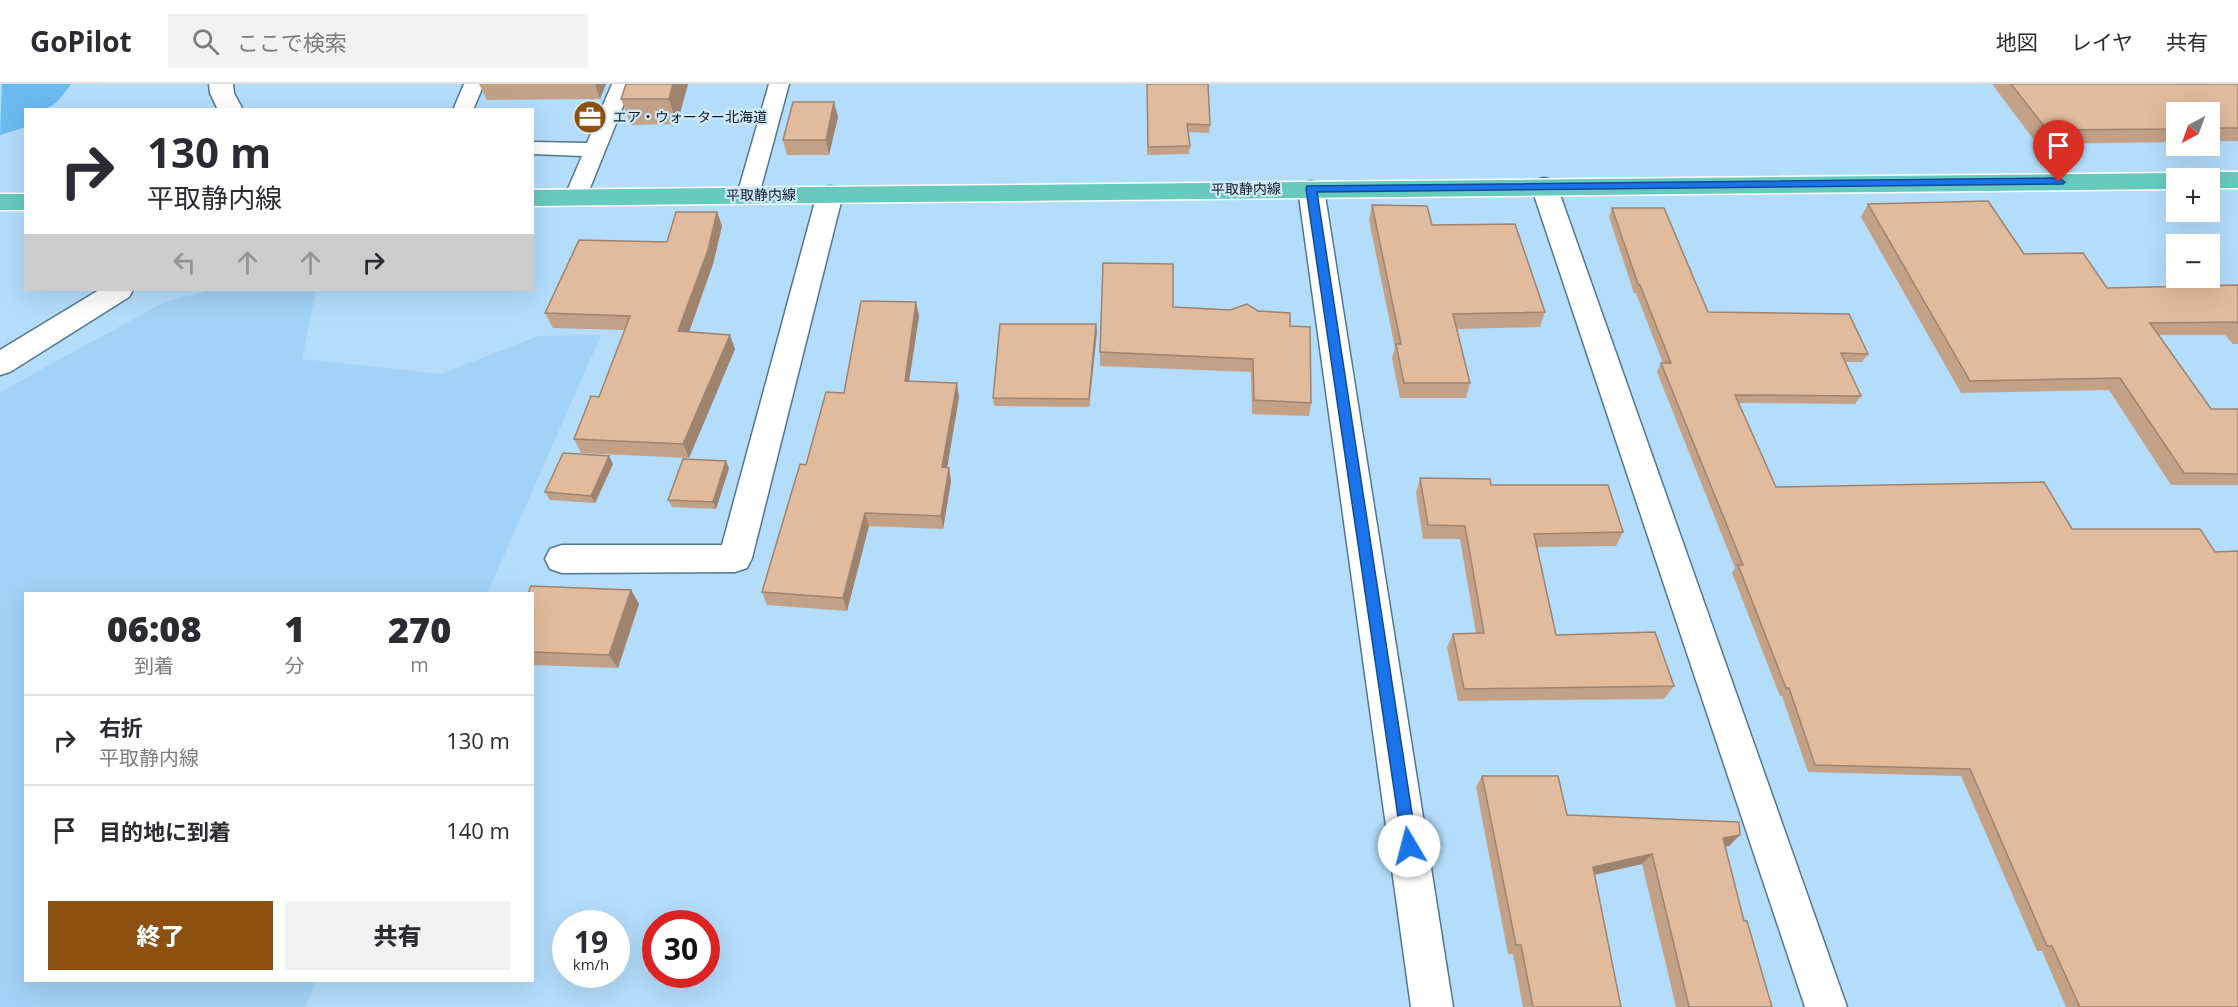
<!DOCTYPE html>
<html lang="ja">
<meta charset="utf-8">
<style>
:root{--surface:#fff;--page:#f2f2f3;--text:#2b2b33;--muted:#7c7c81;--line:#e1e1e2;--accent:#8c5010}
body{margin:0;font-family:"Open Sans","Noto Sans JP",sans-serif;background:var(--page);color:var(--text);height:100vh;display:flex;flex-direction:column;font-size:22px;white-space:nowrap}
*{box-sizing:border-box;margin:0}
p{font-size:20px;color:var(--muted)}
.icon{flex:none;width:33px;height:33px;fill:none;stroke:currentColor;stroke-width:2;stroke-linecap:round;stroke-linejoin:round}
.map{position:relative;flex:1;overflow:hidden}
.sheet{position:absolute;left:24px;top:508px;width:510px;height:390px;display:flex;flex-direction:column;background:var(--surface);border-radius:0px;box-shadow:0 6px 24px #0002}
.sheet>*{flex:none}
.hud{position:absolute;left:24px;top:24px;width:510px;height:183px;border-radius:0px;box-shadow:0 6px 24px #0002;background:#fff;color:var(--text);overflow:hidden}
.needle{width:39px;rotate:221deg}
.buttons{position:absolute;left:2166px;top:18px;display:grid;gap:12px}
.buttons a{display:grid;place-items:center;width:54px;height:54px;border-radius:0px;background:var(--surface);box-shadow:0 6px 24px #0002;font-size:30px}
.speed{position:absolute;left:552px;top:826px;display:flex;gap:12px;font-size:30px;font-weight:700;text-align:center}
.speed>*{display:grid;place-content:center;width:78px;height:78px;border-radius:50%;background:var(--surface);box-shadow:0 6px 24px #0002;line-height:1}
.speed small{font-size:15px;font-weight:400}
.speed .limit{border:9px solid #d22;background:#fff;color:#111}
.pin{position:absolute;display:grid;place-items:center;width:51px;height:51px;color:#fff;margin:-62px -26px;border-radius:50% 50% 50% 0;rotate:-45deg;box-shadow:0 0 6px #0007}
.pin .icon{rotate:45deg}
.me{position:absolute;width:66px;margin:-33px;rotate:352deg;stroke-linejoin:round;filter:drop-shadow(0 0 4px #0008)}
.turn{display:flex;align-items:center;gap:21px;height:126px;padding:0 24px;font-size:27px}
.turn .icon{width:78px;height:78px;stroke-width:2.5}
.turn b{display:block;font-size:42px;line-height:51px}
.lanes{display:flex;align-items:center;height:57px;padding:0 24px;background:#0003;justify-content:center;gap:30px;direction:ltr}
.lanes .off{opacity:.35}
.eta{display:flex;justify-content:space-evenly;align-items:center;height:102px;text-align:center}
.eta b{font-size:36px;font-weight:800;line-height:42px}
.action{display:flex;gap:12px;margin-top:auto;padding:12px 24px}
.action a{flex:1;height:69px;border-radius:0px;background:var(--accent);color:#fff;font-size:24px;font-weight:800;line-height:69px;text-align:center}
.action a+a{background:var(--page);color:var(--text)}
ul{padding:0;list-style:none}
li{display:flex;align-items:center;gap:18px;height:90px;padding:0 24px;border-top:2px solid var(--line)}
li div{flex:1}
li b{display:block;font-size:22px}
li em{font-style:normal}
header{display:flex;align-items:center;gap:36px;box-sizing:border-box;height:84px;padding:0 30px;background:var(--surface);border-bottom:2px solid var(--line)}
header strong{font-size:28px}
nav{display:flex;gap:33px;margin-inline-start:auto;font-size:21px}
.search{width:420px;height:54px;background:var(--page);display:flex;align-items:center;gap:15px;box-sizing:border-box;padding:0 21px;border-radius:0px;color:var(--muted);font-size:22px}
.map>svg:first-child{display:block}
.built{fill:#a2d2f5}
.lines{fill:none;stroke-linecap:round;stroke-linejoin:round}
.river{fill:#6bbaf0;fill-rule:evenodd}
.service-casing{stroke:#517792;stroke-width:3}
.minor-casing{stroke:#517792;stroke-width:3}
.tertiary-casing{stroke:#517792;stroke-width:3}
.primary-casing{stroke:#fff;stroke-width:3}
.service{fill:#fff;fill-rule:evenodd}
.minor{fill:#fff;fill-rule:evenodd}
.tertiary{fill:#fff;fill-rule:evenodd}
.primary{fill:#67cabf;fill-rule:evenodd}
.wall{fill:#c2a187}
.shaded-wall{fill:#9e836e}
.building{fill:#e1bb9d;stroke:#9e836e;stroke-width:1.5}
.route{fill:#1a73e8;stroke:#114b97;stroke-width:1.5}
.labels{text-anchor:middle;stroke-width:4.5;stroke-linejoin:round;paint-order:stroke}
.far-poi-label{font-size:14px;fill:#0b1b25;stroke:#cfe8fa;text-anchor:start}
.far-street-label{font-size:14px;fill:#0b1b25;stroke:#cfe8fa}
</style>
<header>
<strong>GoPilot</strong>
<div class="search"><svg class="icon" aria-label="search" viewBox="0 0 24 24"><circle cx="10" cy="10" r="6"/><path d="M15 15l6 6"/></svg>ここで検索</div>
<nav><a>地図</a><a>レイヤ</a><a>共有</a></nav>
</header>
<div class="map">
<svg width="2238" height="923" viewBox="0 0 2238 923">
<rect width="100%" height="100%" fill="#b4ddfb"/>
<path class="built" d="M209 206H316L302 275 441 290 538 252 601 251 487 510H26V897H317L305 923H0V308L163 219Z"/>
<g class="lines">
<path class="river" d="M2 0H71C55 22 52 26 26 26V43L0 51Z"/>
<defs>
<path id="service" d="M464 0H484L473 26H453Z
M612 0H632L586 114 583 119 575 121 567 119 564 114 582 72 532 70V58L587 59Z
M769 0H789L759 111 756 116 748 118 740 116 737 111Z"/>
<path id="minor" d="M209 0H233L234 9 243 26H218L210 9Z
M1544 94 1553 96 1557 102 1847 923H1805L1531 102 1535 96Z
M1311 97 1320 99 1324 105 1453 923H1411L1298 105 1302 99Z
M830 102 839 104 843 110 752 474 747 484 735 488 562 489 550 485 545 475 550 465 562 461H722L817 110 821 104Z"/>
<path id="tertiary" d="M99 206H133L129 213 10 288 0 291V266Z"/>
<path id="primary" d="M2210 88H2238V104H2210V94H2198L2201 90Z
M2176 89 2185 91 2187 94H2176V105L532 122V106Z
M0 110H26V126H0Z"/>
</defs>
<use href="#service" class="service-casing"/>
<use href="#minor" class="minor-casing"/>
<use href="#tertiary" class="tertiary-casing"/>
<use href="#primary" class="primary-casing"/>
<use href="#service" class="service"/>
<use href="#minor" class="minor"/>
<use href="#tertiary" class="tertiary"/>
<use href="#primary" class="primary"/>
</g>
<path class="wall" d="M479 0H606L600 15 487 16Z
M688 0 677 40 631 41 621 15Z
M1147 0 1210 41 1209 49 1188 48 1190 62 1189 70 1147 71Z
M1992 0H2238V57H2210V28H2176V58L2037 60Z
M838 33 829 71H787L783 56Z
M1868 120 2024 170 2107 204 2238 201V260H2233L2225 251H2159L2211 325H2238V401H2171L2109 306 1961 309 1861 133Z
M1372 121 1432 141 1545 228 1540 243 1457 245 1470 299 1466 314H1400L1392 274 1395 264 1369 136Z
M1612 124 1708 228 1868 270 1862 278H1845L1861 312 1855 320 1739 319 1776 403 2238 923H2066L2042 867H2037L1961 692 1808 688 1782 612H1780L1732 489 1735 484 1657 288 1661 279H1663L1636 209H1634L1609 133Z
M717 128 722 142 713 180 689 248 735 265 689 374 581 369 574 355 599 313 625 246 553 244 545 229 667 158Z
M916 218 919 232 909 297 959 313 947 383 949 384 951 397 943 445 869 442 847 527 767 521 762 508 806 381 844 309Z
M1173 223 1258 227 1290 242 1311 319 1309 332 1252 330 1251 288 1100 282V268Z
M1096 240 1097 248 1089 323 994 322 993 314Z
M613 380 595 419 550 416 545 408Z
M729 384 716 425 672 423 668 416Z
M1420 394 1491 401 1623 448 1616 462 1537 463 1556 551 1674 602 1664 615 1458 617 1447 563 1453 550 1476 549 1460 455H1423L1416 409Z
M631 506 639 520 618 584 532 581V510Z
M1482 692 1567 731 1729 762H1725L1744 837 1772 923H1676L1642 780 1594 791 1621 923H1523L1513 870H1508L1476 703Z"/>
<path class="shaded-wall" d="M595 0H606L600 15Z
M673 0H688L677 40 669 15Z
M834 18 838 33 829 71 826 56Z
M717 128 722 142 713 180 684 262 678 247Z
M916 218 919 232 907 311 905 297Z
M1096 240 1097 248 1089 323V315Z
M730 251 735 265 689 374 683 360Z
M957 299 959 313 945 397 942 383Z
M609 372 613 380 595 419 591 412Z
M726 377 729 384 716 425 713 418Z
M949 384 951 397 943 445 941 432Z
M865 429 869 442 847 527 843 514Z
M631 506 639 520 618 584 609 571Z
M1740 751 1729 762 1712 765 1723 754Z
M1652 770 1642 780 1584 793 1593 783Z"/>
<path class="building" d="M626 0H673L669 15H621Z
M1147 0H1208L1210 41 1187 40 1190 62 1148 63Z
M2011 0H2238V44H2210V28H2176V45L2047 46Z
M793 18H834L826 56H783Z
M1988 117 2024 170 2083 169 2107 204 2238 201V240L2237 238 2150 239 2211 325H2238V390L2184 389 2120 294 1970 297 1868 120Z
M1372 121 1427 122 1432 141 1515 140 1545 228 1453 230 1470 299H1404L1396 260H1401Z
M1612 124H1664L1708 228 1849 230 1868 270 1841 269 1861 312 1735 311 1776 403 2044 398 2072 445H2200L2215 468 2238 467V923H2080L2052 862H2047L1970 685 1815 681 1789 604H1786L1738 481H1743L1661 279H1671L1640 201 1638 200Z
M676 128H717L708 166 678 247 730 251 683 360 574 355 591 312 599 313 630 232 545 229 579 156 667 158Z
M1103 179 1173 180V223L1230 226 1247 220 1258 227 1290 229V242L1310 243 1311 319 1254 316 1253 275 1100 268Z
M861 217 916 218 905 297 957 299 942 383 949 384 941 432 865 429 843 514 762 508 800 380 806 381 826 308 844 309Z
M1000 240H1096L1089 315 993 314Z
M563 369 609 372 591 412 545 408Z
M683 375 726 377 713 418 668 416Z
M1420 394 1490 395 1491 401H1608L1623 448 1534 450 1556 551 1655 548 1674 602 1464 605 1453 550 1484 549 1465 442 1428 441Z
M531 502 631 506 609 571 532 568V510H528Z
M1482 692H1558L1567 731 1739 738 1740 751 1723 754 1744 837H1747L1772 923H1689L1652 770 1593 783 1621 923H1533L1521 861H1516Z"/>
<path class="route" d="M2059 94 2065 98 2063 100 1317 108 1417 762 1414 767 1409 770 1403 767 1306 105 1307 102Z"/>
<defs>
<symbol id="office-disc" viewBox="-11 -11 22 22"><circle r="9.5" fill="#8c5010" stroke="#cfe8fa"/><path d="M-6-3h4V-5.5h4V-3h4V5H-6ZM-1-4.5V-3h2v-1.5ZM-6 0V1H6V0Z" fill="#fff"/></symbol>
</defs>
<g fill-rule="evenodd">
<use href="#office-disc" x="571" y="14" width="38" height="38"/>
</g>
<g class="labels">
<g class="far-poi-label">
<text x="613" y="38">エア・ウォーター北海道</text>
</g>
<g class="far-street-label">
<text transform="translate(1246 105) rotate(-1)" y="5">平取静内線</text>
<text transform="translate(761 111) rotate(-1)" y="5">平取静内線</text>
</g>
</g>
</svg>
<div class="buttons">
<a><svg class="needle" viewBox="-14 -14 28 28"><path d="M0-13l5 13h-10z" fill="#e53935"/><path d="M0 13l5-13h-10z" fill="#7c7c81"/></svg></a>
<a>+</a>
<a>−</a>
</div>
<div class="speed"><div>19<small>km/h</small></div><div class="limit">30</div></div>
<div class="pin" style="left:2059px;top:98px;background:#d93025"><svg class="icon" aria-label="arrive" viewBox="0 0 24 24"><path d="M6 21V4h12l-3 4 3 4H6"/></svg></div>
<svg class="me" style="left:1409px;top:762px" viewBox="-20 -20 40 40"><circle r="19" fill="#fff"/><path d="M0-13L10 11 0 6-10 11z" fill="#1a73e8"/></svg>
<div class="hud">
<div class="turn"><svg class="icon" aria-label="right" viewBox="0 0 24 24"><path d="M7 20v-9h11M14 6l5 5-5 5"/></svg><div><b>130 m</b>平取静内線</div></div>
<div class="lanes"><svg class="icon off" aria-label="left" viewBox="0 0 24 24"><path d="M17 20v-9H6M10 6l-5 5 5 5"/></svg><svg class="icon off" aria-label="ahead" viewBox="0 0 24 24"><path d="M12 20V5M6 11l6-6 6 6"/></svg><svg class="icon off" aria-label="ahead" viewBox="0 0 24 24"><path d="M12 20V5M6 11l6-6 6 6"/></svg><svg class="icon" aria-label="right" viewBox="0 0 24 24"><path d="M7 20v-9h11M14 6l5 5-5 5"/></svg></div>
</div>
<section class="sheet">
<div class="eta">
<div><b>06:08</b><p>到着</p></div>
<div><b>1</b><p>分</p></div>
<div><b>270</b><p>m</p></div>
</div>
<ul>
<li><svg class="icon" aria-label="right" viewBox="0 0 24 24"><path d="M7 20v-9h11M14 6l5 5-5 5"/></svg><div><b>右折</b><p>平取静内線</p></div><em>130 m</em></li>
<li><svg class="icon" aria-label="arrive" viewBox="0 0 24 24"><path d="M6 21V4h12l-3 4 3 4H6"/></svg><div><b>目的地に到着</b></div><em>140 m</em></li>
</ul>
<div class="action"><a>終了</a><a>共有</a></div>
</section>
</div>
